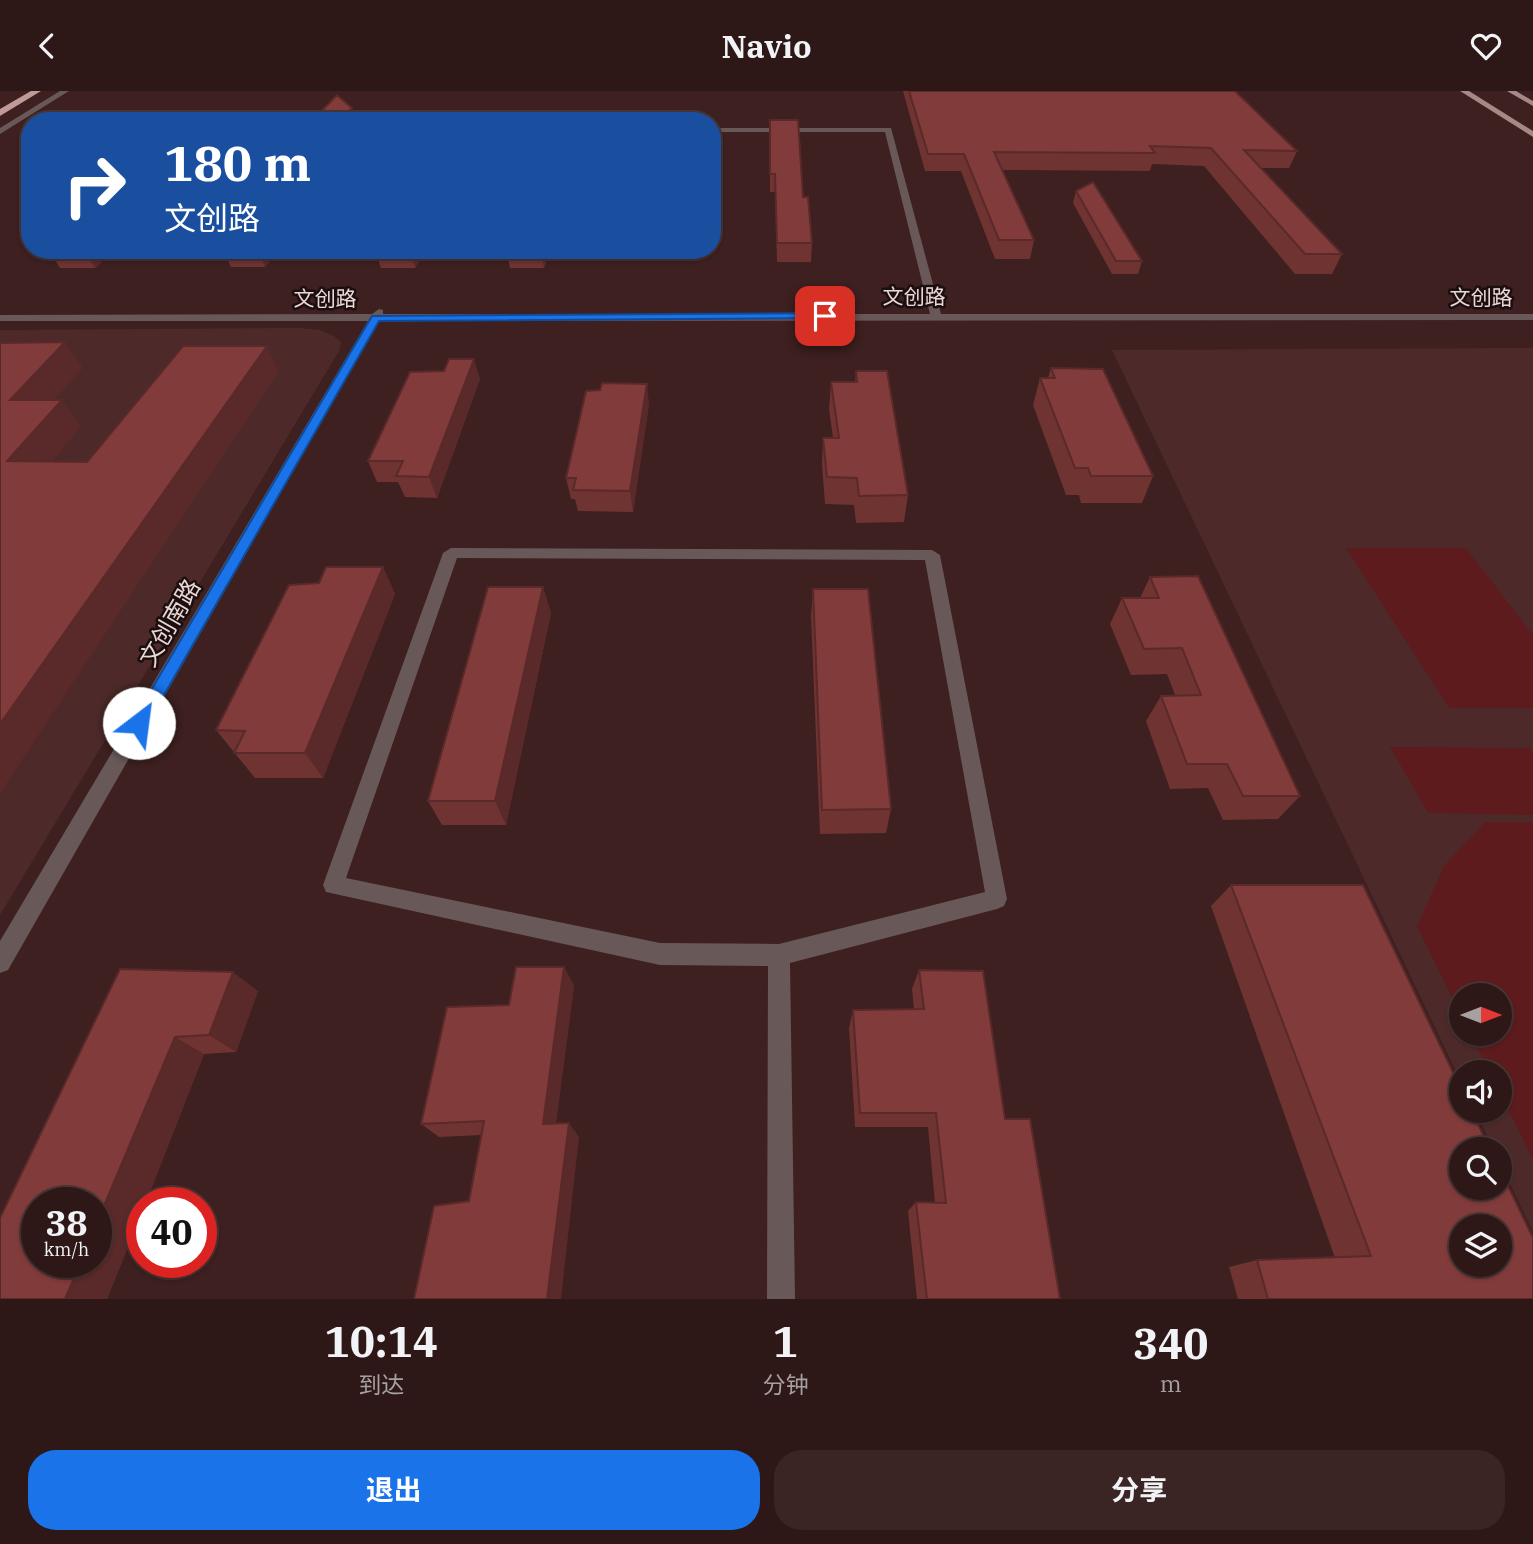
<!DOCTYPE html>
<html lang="zh">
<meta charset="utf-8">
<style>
:root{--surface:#2e1817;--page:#3a2524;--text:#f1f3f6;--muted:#a7a0a1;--line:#493736;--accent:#1a73e8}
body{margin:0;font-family:"IBM Plex Serif","Noto Sans SC",serif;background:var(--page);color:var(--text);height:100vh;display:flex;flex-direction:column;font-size:26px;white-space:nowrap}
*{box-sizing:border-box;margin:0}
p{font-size:23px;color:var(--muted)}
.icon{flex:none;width:38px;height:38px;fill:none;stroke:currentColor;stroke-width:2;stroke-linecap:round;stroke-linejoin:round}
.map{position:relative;height:1208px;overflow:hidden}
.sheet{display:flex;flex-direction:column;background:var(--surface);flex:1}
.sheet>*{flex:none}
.banner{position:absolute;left:21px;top:21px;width:700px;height:147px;border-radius:28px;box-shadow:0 2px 5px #0004,0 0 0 2px var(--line);background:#1a4fa0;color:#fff;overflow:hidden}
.needle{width:46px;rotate:90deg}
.tools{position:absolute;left:1449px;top:892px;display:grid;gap:14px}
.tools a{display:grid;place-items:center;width:63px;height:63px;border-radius:50%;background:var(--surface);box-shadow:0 2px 5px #0004,0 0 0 2px var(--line);font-size:35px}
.speed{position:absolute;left:21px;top:1096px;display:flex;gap:14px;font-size:35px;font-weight:700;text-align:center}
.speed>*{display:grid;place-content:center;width:91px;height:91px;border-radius:50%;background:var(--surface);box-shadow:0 2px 5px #0004,0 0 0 2px var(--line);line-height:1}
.speed small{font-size:18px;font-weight:400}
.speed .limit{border:10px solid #d22;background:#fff;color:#111}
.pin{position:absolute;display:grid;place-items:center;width:60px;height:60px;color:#fff;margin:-30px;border-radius:14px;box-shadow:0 4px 10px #0006}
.me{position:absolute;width:77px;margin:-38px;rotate:30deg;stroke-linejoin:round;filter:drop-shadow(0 0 5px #0008)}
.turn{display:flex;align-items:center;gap:24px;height:147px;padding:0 28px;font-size:32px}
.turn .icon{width:91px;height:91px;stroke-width:2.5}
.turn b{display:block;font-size:49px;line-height:60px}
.eta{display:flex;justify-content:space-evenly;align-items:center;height:119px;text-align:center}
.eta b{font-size:42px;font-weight:700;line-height:49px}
.action{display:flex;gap:14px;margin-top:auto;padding:14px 28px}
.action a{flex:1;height:80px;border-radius:28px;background:var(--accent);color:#fff;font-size:28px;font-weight:700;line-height:80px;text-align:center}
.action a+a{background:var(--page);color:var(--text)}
header{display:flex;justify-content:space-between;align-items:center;height:91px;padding:0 28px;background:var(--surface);font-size:32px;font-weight:700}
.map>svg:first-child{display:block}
.built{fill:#4d2a29;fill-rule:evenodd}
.green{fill:#5d1b1d}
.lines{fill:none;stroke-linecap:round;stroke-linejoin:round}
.minor{fill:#685958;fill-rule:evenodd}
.major{fill:#a68886;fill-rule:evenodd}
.highway{fill:#bf9a98;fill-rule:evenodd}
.wall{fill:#6f3332}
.shaded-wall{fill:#5a2929}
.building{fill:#813b3a;stroke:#5a2929;stroke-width:2;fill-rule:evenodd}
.route{fill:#1a73e8;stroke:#114b97;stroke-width:2}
.labels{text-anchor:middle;stroke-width:5;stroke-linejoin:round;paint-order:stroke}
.far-street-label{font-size:21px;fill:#ead6d5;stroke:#1b0e0e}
.street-label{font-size:24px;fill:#ead6d5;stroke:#1b0e0e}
</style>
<header><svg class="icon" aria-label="back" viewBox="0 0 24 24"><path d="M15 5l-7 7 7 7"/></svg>Navio<svg class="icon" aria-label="heart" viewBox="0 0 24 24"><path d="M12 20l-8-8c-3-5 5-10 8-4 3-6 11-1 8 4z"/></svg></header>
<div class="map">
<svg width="1533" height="1208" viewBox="0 0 1533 1208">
<rect width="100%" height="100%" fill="#3d201f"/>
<path class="built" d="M299 237 320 239 334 245 341 251 339 260 0 824V239Z
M1533 257V1141L1500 1072V1059H1494L1475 1020H1500V982H1461V991L1112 259ZM1461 905H1500V943H1461Z"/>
<path class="green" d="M1346 457H1466L1533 544V617H1449Z
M1390 656 1530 657 1533 662V724L1428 722Z
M1485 731H1533V1069L1500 1002V982H1490L1471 943H1500V905H1461V925L1417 835 1444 775Z"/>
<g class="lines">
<path class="minor" d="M60 0H69L0 43V37Z
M712 37H891L941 223H1533V229L379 230 8 879 0 882V850L368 230H0V224L372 223 379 218 383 219V223H930L885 41H712Z
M451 457 932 459 940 464 1007 808 1004 815 997 818 790 872 795 1208H767L768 875 660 874 326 801 323 794 443 462ZM457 467 925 469 985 801 779 853 660 852 346 787Z"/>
<path class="major" d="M1460 0H1469L1533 40V46Z
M1507 0H1516L1533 10V15Z"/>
<path class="highway" d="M31 0H41L0 25V18Z"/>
</g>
<path class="wall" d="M903 0H1235L1297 60 1289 77H1261L1342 163 1332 183H1295L1204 75 1152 73 1150 80 1002 79 1034 149 1030 168H995L961 80H925Z
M770 29 803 106 812 152 811 171H777L775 101H770Z
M1076 100 1142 170 1138 183H1112L1073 112Z
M49 159H114L95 177H60Z
M223 159H279L265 176H231Z
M375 159H425L415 177H381Z
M506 159H550L544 177H510Z
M1051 277 1153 385 1142 412H1081L1079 404H1066L1033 314 1040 287H1048Z
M856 280 908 404 904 431 856 432 854 414 825 413 822 374 823 347H833L829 318 831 291H855Z
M480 288 437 407 405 406 398 391H377L368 370Z
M649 313 633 421 578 420 575 408H571L566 387Z
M383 476 395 503 323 687H255L216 639 319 492Z
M1150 486 1300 705 1278 728 1223 729 1208 697 1170 698 1146 630 1161 605 1175 604 1167 583 1131 584 1110 533 1122 507H1140Z
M543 496 551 522 506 734H442L428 710Z
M813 498 891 718 886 742 820 743 811 525Z
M1231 794 1533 1208H1238L1229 1176 1257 1169 1335 1167 1211 815Z
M564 876 574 895 556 1032 579 1046 469 1110 481 1044 439 1046 421 1033 509 914Z
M120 878 258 900 236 961 204 963 146 1111H142V1121L107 1208H0Z
M919 879 1005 1028 1060 1208H917L908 1120 916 1111 935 1112 928 1036H855L849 937 853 919 914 918 912 898Z"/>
<path class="shaded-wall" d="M352 17 356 30H340Z
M84 159H114L95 177Z
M258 159H279L265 176Z
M410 159H425L415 177Z
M540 159H550L544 177Z
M65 251 83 277 30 336 10 309Z
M267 255 279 281 0 702V633Z
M474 268 480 288 437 407 429 386Z
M647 293 649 313 633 421 630 400Z
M62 309 81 336 29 397 7 370Z
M383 476 395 503 323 687 305 662Z
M543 496 551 522 506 734 495 710Z
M564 876 574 895 554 1046 543 1033Z
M233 881 258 900 236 961 209 944Z
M175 946 204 963 146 1111H142V1121L107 1208H65L81 1171H96V1134Z
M569 1032 579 1046 561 1208H547Z"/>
<path class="building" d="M909 0H1235L1297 60 1244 59 1342 163H1305L1211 57 1150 55 1155 62 994 61 1034 149H999L964 63H928Z
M337 4 352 17 340 30H312Z
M770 29H798L803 106H808L812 152H777L775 83H770Z
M1093 91 1142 170H1116L1076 100Z
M65 251 10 309H62L7 370 87 371 183 255H267L0 633V252Z
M449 268H474L429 386 396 385 403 370H368L410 281 444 280Z
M1051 277 1103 278 1153 385H1091L1088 377H1075L1040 287H1055Z
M856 280H887L908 404 859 405 857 387 827 386 823 347H839L831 291H857Z
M602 292 647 293 630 400 573 399 576 387H566L586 300 600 299Z
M326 476H383L305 662H234L245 640 216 639 289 494 319 492Z
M1198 485 1300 705H1243L1227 673H1187L1161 605 1201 604 1182 557 1144 558 1122 507H1159L1150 486Z
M488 496H543L495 710H428Z
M813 498H868L891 718 822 719Z
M1231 794H1363L1461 998V1020H1472L1490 1059H1461V1097H1500V1078L1533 1147V1208H1268L1257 1169 1371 1165ZM1461 1136H1500V1174H1461Z
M516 876H564L543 1033 569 1032 547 1208H414L434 1115 469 1110 484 1030 421 1033 447 916 509 914Z
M120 878 233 881 209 944 175 946 96 1134V1111H37V1171H81L65 1208H0V1127Z
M919 879 983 880 1005 1028H1030L1060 1208H927L916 1111 946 1112 936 1022H860L853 919 924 918Z"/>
<path class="route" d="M825 222 829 227 379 230 145 637H134V628L372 225Z"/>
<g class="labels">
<g class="far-street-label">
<text x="914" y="213">文创路</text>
<text x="1481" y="214">文创路</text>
<text x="325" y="215">文创路</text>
</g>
<g class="street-label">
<text transform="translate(170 532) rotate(-60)" y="8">文创南路</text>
</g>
</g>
</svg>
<div class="tools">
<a><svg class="needle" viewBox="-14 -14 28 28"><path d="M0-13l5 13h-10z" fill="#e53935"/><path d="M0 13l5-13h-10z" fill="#a7a0a1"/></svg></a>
<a><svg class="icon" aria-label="sound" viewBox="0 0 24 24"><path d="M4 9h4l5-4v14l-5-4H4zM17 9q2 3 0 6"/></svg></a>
<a><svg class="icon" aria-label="search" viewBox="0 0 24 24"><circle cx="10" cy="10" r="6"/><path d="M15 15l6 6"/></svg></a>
<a><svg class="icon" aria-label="layers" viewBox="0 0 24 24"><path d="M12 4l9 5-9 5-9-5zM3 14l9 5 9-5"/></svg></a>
</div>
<div class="speed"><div>38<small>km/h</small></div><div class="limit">40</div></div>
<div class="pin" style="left:825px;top:225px;background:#d93025"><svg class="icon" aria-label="arrive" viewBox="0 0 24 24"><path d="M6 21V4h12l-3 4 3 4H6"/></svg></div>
<svg class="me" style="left:139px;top:632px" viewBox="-20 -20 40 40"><circle r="19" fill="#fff"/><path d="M0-13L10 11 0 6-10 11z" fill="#1a73e8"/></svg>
<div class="banner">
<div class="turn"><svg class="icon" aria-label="right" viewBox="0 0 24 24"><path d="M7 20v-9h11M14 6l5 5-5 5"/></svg><div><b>180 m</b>文创路</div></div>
</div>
</div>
<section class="sheet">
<div class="eta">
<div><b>10:14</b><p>到达</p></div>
<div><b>1</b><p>分钟</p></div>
<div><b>340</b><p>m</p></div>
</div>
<div class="action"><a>退出</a><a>分享</a></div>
</section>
